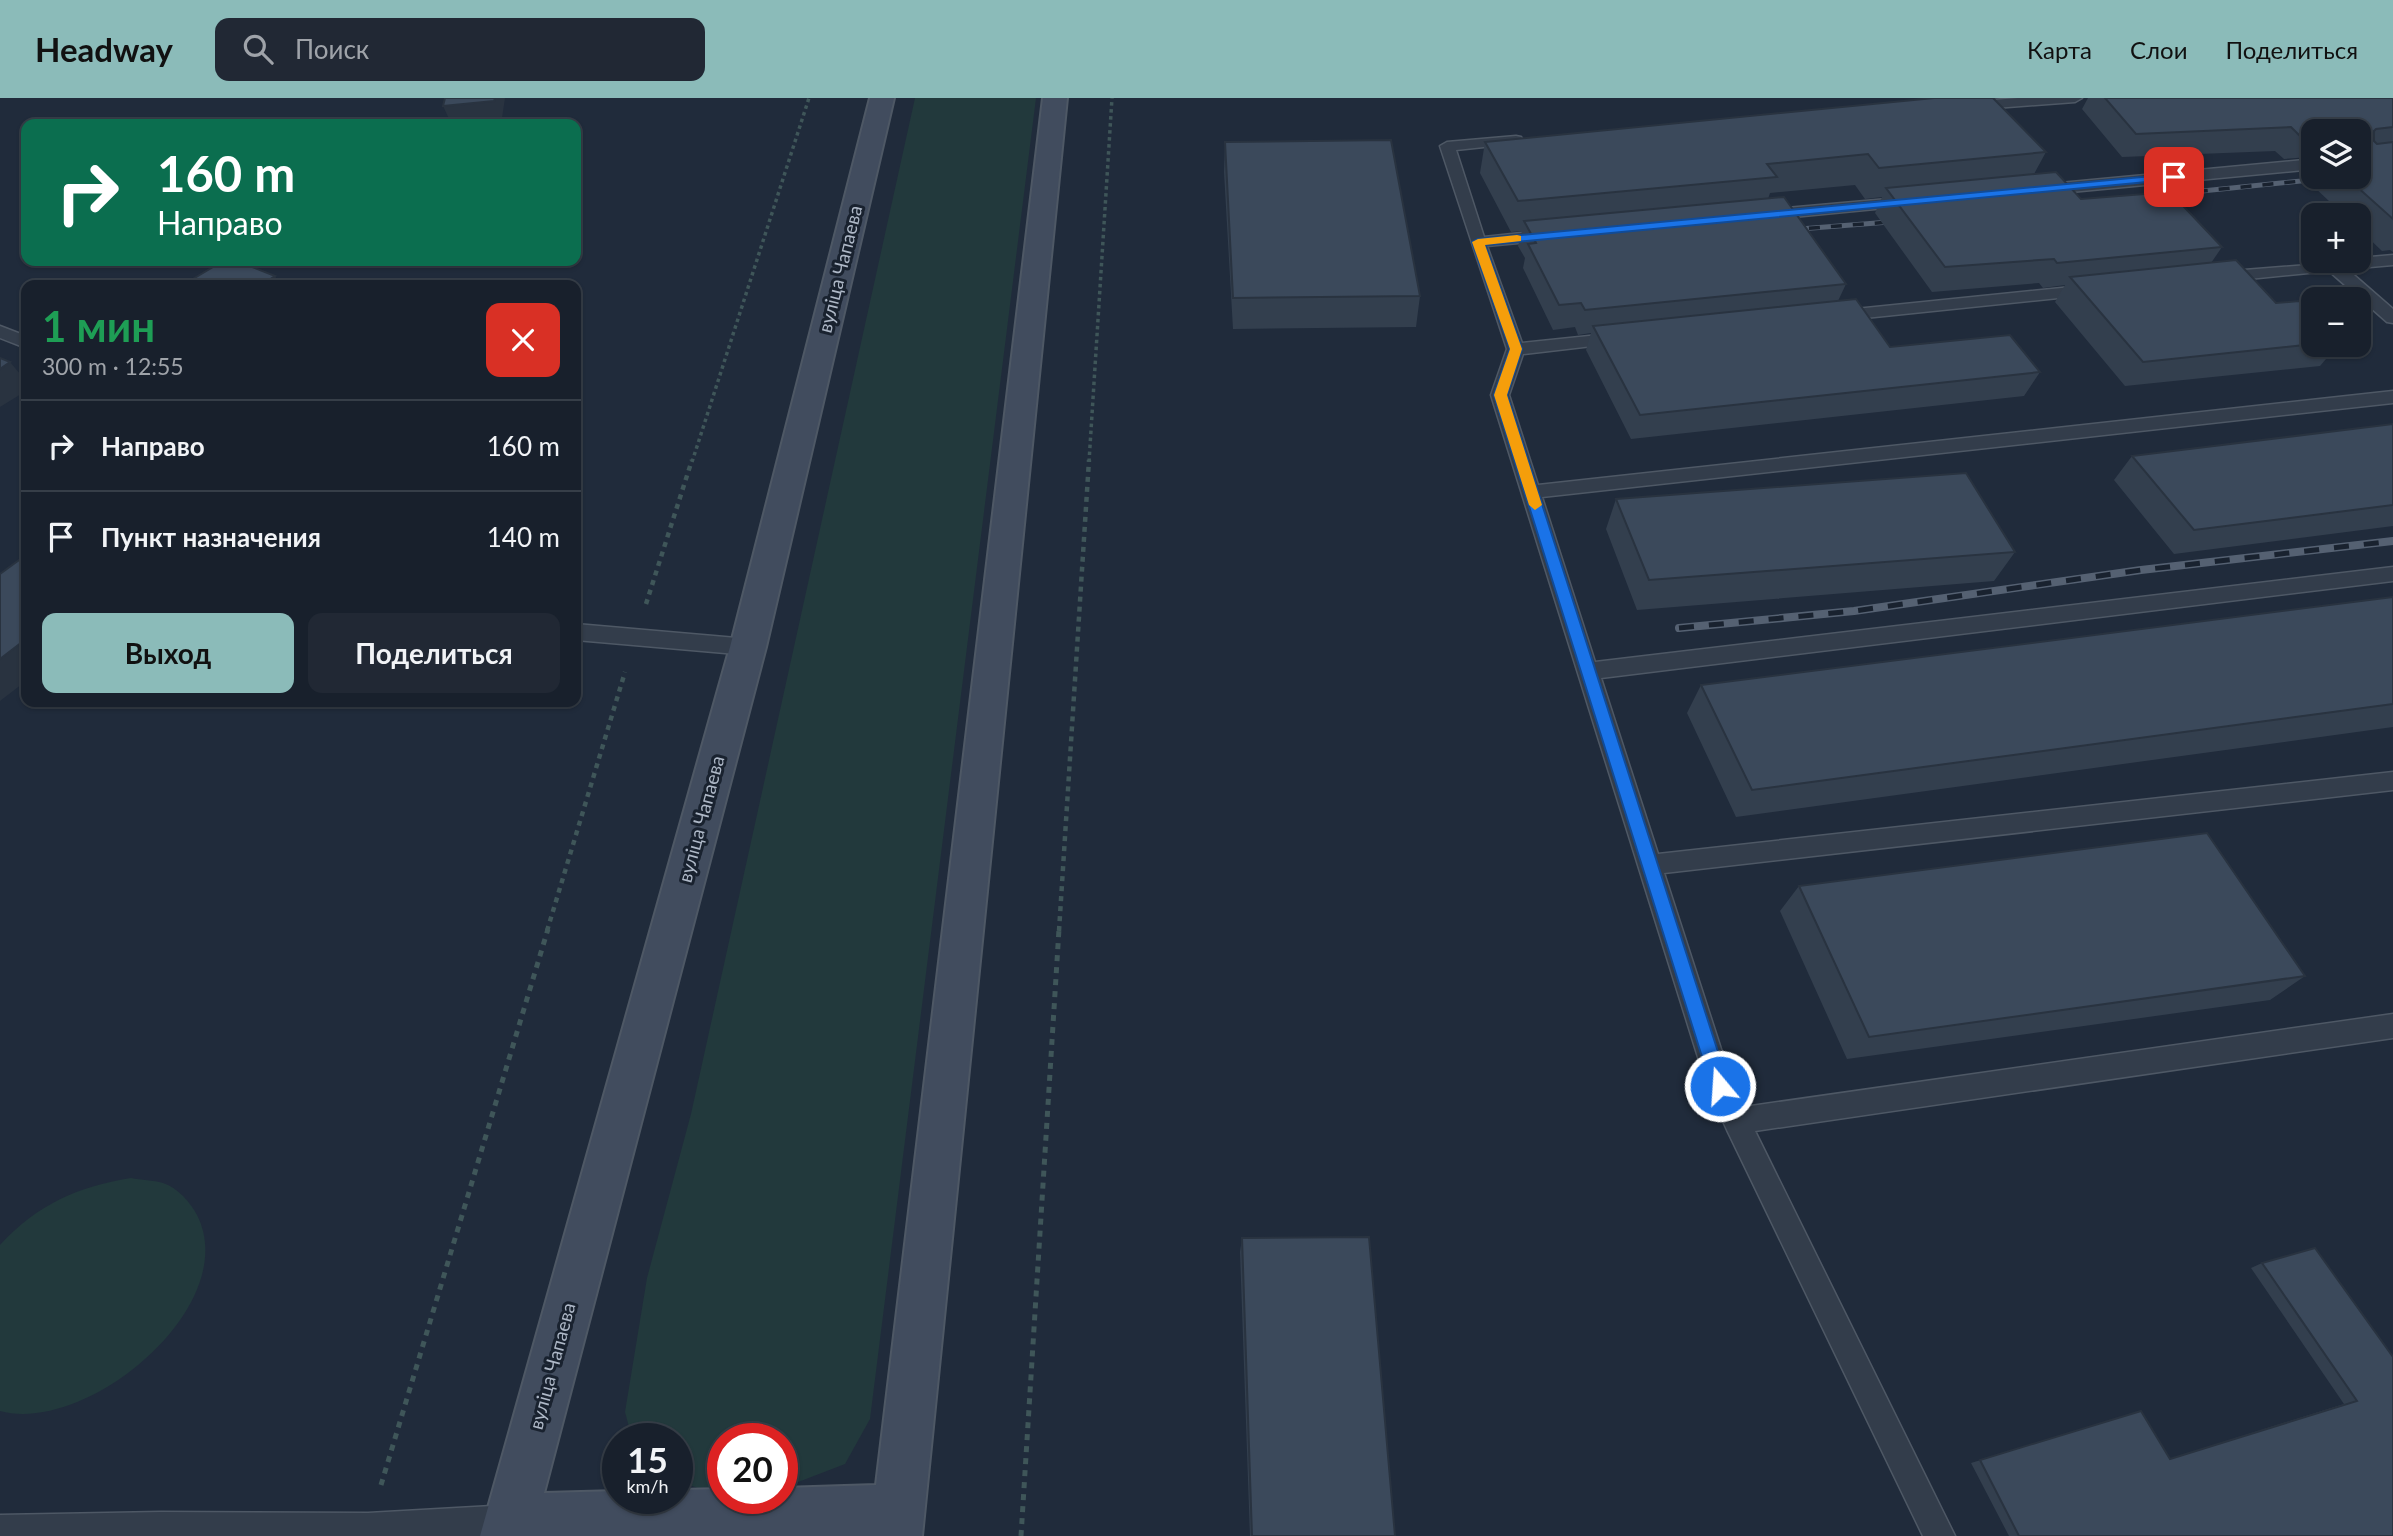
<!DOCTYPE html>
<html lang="ru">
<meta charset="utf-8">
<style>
:root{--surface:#18202c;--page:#212834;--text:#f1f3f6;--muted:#9fa3a9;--line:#363e48;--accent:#8bbbb9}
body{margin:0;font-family:Lato,sans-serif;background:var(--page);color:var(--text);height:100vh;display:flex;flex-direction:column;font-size:26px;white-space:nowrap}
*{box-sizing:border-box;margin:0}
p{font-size:23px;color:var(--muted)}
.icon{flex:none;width:38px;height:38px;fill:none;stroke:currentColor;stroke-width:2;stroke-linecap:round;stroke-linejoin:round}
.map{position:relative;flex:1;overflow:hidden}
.sheet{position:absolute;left:21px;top:182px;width:560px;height:427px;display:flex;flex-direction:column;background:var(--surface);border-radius:14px;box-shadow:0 2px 5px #0004,0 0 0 2px var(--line)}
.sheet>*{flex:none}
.guide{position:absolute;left:21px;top:21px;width:560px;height:147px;border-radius:14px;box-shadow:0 2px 5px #0004,0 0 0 2px var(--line);background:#0b6e4f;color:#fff;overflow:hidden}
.controls{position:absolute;left:2301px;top:21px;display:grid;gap:14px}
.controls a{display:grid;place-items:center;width:70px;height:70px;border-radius:14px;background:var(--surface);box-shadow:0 2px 5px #0004,0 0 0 2px var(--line);font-size:35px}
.speed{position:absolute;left:602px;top:1325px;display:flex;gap:14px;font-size:35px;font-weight:700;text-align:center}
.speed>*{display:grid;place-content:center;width:91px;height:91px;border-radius:50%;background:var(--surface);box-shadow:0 2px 5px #0004,0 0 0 2px var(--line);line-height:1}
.speed small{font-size:18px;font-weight:400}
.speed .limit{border:10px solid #d22;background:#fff;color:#111}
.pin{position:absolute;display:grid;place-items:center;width:60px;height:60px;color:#fff;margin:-30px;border-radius:14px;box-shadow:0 4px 10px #0006}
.me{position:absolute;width:77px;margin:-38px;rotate:342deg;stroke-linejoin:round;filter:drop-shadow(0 0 5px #0008)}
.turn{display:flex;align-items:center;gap:24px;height:147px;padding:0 21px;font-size:32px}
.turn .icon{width:91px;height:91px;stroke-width:2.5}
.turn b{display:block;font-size:49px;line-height:60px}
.round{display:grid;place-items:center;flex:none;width:74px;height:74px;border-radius:14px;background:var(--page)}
.summary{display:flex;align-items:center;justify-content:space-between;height:119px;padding:0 21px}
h1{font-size:42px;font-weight:700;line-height:52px;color:#1e9e55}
.primary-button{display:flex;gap:14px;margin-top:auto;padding:14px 21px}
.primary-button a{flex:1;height:80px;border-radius:14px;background:var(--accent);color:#111;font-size:28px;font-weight:700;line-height:80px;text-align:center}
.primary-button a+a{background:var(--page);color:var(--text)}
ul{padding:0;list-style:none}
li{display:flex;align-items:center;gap:21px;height:91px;padding:0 21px;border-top:2px solid var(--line)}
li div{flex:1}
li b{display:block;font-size:26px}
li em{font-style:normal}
header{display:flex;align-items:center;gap:42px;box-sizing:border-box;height:98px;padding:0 35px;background:var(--accent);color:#111}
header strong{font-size:33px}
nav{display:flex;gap:38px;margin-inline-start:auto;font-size:24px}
.search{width:490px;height:63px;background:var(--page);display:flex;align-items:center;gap:18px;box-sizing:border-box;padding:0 24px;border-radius:14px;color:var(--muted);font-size:26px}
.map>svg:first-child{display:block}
.green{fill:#22393c}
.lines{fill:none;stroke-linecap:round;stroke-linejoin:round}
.lane-casing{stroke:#4e5865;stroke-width:3}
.secondary-casing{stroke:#4e5865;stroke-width:4}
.path-far2{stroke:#3f5659;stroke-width:3.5;stroke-dasharray:3.5 3.5;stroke-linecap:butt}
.path-far1{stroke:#3f5659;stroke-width:4.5;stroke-dasharray:5 5;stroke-linecap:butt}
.path{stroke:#3f5659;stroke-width:5;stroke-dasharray:6 6;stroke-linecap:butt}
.lane{fill:#333d4b;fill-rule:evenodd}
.secondary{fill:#414c5e;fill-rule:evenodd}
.rail-far1-casing{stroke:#556172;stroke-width:5}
.rail-casing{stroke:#556172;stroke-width:8}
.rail-far1{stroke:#19222f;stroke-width:3.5;stroke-dasharray:11;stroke-linecap:butt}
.rail{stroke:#19222f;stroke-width:5;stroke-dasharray:15;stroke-linecap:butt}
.wall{fill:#333f4e;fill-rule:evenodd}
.shaded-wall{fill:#293340}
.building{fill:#3b495b;stroke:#293340;stroke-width:2}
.route{fill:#1a73e8;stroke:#114b97;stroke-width:2}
.slow{fill:#f59e0b}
.labels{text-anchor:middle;stroke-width:6;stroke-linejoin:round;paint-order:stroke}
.street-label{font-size:19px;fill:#aeb8c7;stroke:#19222f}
</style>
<header>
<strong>Headway</strong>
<div class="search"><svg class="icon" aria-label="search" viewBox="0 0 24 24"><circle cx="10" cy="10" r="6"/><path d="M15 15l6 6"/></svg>Поиск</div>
<nav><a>Карта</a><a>Слои</a><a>Поделиться</a></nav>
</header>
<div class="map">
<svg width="2393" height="1438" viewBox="0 0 2393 1438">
<rect width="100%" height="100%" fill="#202b3b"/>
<path class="green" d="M915 0H1036L870 1321 845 1366 793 1386H782V1340H723V1388L698 1390 677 1383V1340H632L625 1314 647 1180 691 1016Z
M131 1080C141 1082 153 1082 163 1085 178 1090 190 1104 197 1117 243 1207 88 1337 0 1313V1147C38 1106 77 1089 131 1080Z"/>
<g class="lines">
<defs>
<path id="lane" d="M2018 0H2082L2075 4 1969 12 1962 8 1969 4Z
M1516 38 1521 39 1523 42 1521 45 1456 52 1484 139 1551 132 1559 137 1551 142 1487 148 1522 245 1618 235 1627 240 1618 245 1523 256 1509 297 1538 387 2393 293V305L1542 399 1595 564 2393 469V483L1601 580 1658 756 2393 674V692L1664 775 1732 985 1744 1009 2393 916V940L1755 1033 1955 1438H1923L1727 1032 1707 988 1491 297 1507 251 1440 48 1447 44Z
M2314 61V71L2039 97 2031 92 2039 87Z
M1910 99 1916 101 1918 104 1916 107 1763 122 1755 117 1763 112Z
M2393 157V167L2347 171 2393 211V225L2387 224 2329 173 2219 184 2211 179 2219 174 2359 163V160Z
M2091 187 2099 192 2097 196 1836 223 1828 218 1836 213Z
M0 228 26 238V250L0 240Z
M576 526 748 541 755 543 758 549 755 555 748 557 576 542Z
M510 1407 521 1411 525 1422 521 1433 501 1438H0V1417L161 1414 368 1415Z"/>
<path id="secondary" d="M870 0H894L766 549 544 1395 618 1393V1400H677V1392L723 1391V1400H782V1390L876 1387 1043 0H1067L922 1438H480L730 549Z"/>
</defs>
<use href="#lane" class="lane-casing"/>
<use href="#secondary" class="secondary-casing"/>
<path class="path-far2" d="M692 364 809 0
M1089 364 1112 0"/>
<path class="path-far1" d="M646 506 692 362
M547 833 625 574
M1059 833 1089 362"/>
<path class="path" d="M381 1387 548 831
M1021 1438 1059 831"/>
<use href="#lane" class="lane"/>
<use href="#secondary" class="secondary"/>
<defs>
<path id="rail-far1" d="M2153 98 2341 79
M1787 132 1902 123"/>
<path id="rail" d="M1679 530 1854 513 2141 472 2393 443"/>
</defs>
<use href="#rail-far1" class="rail-far1-casing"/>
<use href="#rail" class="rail-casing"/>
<use href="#rail-far1" class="rail-far1"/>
<use href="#rail" class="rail"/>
</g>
<path class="wall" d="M2088 0H2393V154L2390 152 2382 153 2359 131V117H2344L2299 75 2310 59 2284 61 2275 53 2122 59 2082 11ZM2314 33H2359V79H2314Z
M1225 44 1420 198 1416 229 1233 231 1224 74Z
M1485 44 2046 54 2034 76 2081 101 2222 149 2211 165 2276 205 2314 216V247H2338L2320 268 2125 288 2055 204 2065 187 2043 190 2039 185 1932 194 1875 115 1882 99 1865 101 1855 87 1770 95 1768 101 1846 186 1838 203 1890 249 2040 274 2024 298 1631 341 1586 252 1591 235 1578 237 1575 229 1553 232 1523 170 1525 160 1518 148 1522 133 1511 134 1480 75Z
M2393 326V428L2174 456 2114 382 2132 358Z
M1616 401 2015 454 1994 483 1637 512 1606 431Z
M2393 499V629L1736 719 1687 615 1701 587Z
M1799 788 2305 878 2270 902 1847 961 1780 813Z
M1242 1140 1395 1438H1250L1240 1154Z
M2262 1165 2393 1259V1438H2009L1971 1365 2141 1313 2169 1361 2344 1306 2251 1170Z"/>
<path class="shaded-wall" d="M495 0H505L502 20 451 25 443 8Z
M275 178 280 187H261Z
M10 264 26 283V293L0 309V271Z
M26 541V583L0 603V561Z"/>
<path class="building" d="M445 0H495L494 3 443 8Z
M1934 0H1993L2046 54 1879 70 1868 56 1767 66 1777 79 1518 103 1485 44Z
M2105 0H2393V29L2376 31 2374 33V43L2377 46 2393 44V121L2346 79H2359V33H2314V37L2300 38 2291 29 2136 36Z
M1391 42 1420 198 1233 200 1225 44Z
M2056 74 2081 101 2170 94 2222 149 2057 165 2054 161 1945 169 1886 90Z
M1784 99 1846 186 1585 212 1581 205 1559 207 1528 146 1536 145 1524 123Z
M2236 162 2276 205 2299 203 2314 216V246L2143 264 2070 179Z
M223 163H237L275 178 261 187H195L188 184Z
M1856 201 1890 249 2010 237 2040 274 1640 317 1593 228Z
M0 260 10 264 0 271Z
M2393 326V407L2194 432 2132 358Z
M1966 375 2015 454 1649 482 1616 401Z
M26 457V541L0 561V476Z
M2393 499V606L1752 692 1701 587Z
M2207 735 2305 878 1869 939 1799 788Z
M1369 1139 1395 1438H1252L1242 1140Z
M2315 1150 2393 1259V1438H2019L1980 1362 2141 1313 2170 1361 2357 1303 2262 1165Z"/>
<path class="route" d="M2174 76 2178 77V81L1485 147 1522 251 1507 297 1729 988 1726 994 1720 996 1713 994 1494 297 1510 251 1472 144 1478 141Z"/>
<path class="slow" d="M1517 137 1521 138V143L1485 147 1522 251 1507 297 1542 407 1535 412 1529 407 1494 297 1510 251 1472 144 1478 141Z"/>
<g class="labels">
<g class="street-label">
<text transform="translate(840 171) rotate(-76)" y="7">вуліца Чапаева</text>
<text transform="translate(701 721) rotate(-75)" y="7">вуліца Чапаева</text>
<text transform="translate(552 1268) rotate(-75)" y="7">вуліца Чапаева</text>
</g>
</g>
</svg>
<div class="controls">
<a><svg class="icon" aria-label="layers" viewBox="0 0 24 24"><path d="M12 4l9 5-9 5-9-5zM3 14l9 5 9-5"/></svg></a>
<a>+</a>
<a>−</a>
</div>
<div class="speed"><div>15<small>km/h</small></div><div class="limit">20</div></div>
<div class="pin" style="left:2174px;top:79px;background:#d93025"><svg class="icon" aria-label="arrive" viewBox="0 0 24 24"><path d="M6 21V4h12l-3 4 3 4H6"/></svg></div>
<svg class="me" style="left:1720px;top:988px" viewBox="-20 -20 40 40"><circle r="17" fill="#1a73e8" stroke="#fff" stroke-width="3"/><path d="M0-11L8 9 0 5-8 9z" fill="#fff"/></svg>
<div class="guide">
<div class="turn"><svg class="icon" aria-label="right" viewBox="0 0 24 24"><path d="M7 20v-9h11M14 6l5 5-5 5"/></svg><div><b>160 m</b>Направо</div></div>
</div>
<section class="sheet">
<div class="summary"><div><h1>1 мин</h1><p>300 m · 12:55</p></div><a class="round" style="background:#d93025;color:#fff"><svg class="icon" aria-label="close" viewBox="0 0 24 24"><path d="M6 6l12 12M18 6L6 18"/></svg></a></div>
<ul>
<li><svg class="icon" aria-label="right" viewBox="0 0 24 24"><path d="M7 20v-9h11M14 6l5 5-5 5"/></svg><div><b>Направо</b></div><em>160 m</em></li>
<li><svg class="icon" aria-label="arrive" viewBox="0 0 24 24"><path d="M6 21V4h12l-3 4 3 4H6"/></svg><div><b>Пункт назначения</b></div><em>140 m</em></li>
</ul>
<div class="primary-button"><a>Выход</a><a>Поделиться</a></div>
</section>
</div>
